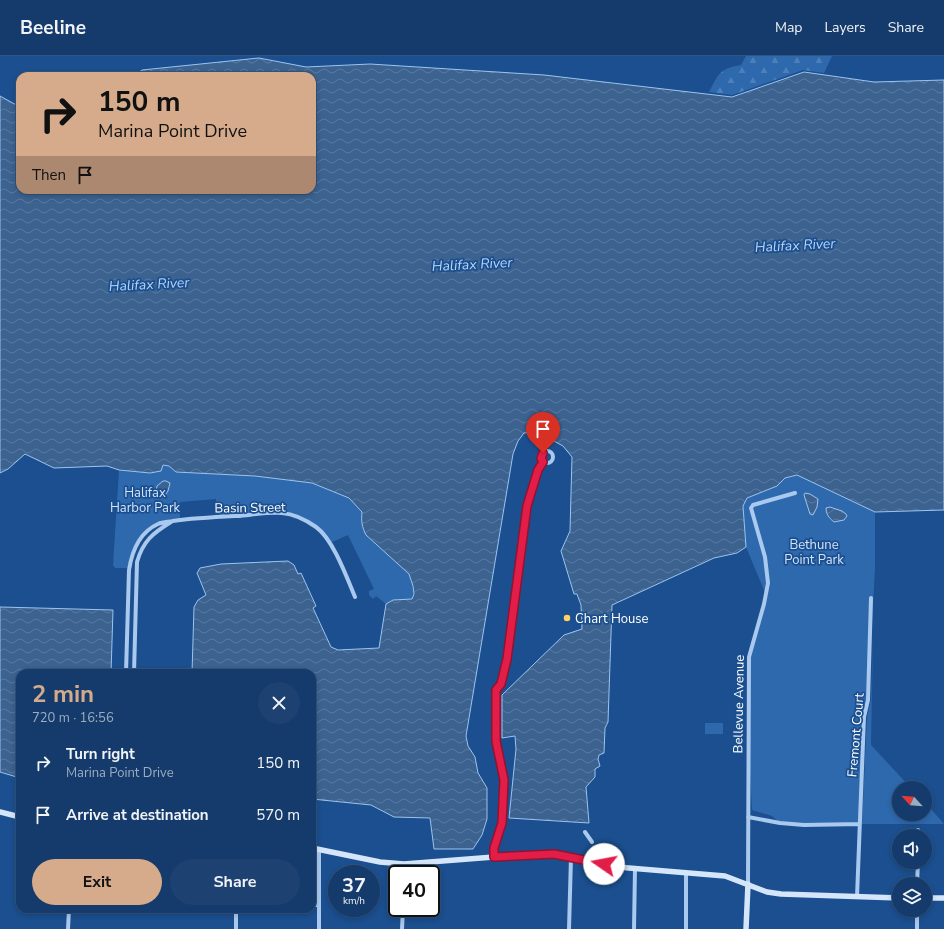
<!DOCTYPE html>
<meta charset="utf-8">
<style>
:root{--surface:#143b6b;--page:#1d4271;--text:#f1f3f6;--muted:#9dadc1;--line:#33557e;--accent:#d6ab8b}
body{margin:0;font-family:"Nunito Sans",sans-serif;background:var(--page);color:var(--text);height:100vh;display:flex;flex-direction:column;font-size:15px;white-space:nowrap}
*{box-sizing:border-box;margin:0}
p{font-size:13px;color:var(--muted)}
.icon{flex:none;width:22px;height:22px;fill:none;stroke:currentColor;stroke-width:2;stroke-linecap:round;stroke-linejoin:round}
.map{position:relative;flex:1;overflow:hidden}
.sheet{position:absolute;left:16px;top:613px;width:300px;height:244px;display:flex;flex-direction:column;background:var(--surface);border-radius:12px;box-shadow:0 2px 6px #0003,0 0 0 1px var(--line)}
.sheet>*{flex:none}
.hud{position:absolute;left:16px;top:16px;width:300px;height:122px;border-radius:12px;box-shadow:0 2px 6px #0003,0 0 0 1px var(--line);background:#d6ab8b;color:#111;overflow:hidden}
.needle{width:26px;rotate:296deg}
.fabs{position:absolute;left:892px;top:725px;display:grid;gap:8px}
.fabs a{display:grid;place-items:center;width:40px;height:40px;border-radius:50%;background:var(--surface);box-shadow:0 2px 6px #0003,0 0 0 1px var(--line);font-size:20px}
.speed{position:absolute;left:328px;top:809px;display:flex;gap:8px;font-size:20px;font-weight:700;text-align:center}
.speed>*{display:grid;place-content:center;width:52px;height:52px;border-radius:50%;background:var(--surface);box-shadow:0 2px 6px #0003,0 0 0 1px var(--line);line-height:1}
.speed small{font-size:10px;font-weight:400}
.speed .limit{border:2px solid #111;border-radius:6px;background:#fff;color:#111}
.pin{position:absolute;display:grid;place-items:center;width:34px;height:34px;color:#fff;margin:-41px -17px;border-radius:50% 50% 50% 0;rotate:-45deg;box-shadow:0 0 4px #0007}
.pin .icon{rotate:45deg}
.me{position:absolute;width:44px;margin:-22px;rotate:282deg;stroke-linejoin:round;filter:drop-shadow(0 0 3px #0008)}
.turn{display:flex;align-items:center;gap:14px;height:84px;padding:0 16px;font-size:18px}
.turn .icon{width:52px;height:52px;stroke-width:2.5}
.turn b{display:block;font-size:28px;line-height:34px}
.then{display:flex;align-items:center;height:38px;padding:0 16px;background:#0003;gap:8px;font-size:15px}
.round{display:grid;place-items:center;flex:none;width:42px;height:42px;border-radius:21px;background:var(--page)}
.summary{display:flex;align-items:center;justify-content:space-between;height:68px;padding:0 16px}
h1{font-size:24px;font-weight:700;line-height:30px;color:var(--accent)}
.cta{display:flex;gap:8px;margin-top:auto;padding:8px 16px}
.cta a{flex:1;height:46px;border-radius:24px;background:var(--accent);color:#111;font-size:16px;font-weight:700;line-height:46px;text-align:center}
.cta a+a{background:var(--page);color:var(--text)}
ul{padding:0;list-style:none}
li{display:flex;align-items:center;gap:12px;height:52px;padding:0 16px}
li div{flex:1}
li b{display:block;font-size:15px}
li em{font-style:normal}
header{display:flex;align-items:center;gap:24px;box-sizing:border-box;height:56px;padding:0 20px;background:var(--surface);border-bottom:1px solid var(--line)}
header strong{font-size:19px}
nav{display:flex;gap:22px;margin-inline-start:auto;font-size:14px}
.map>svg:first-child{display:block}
.green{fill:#2e69ad}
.forest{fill:url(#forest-firs)}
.water{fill:url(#water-waves);stroke:#9cc4f0}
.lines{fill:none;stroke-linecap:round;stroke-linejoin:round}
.street{stroke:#a9c9ee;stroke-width:4}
.secondary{stroke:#d6e6fa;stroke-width:5.5}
.route-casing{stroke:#92132f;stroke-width:10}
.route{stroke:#e11d48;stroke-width:7}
.poi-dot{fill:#ffd166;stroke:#1b4f8f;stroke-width:1.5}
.labels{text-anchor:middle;stroke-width:3.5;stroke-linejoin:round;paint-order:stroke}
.park-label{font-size:13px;fill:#cfe3fa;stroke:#1b4f8f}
.street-label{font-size:13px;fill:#fff;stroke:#1b4f8f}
.poi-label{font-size:13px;fill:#fff;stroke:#1b4f8f;text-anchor:start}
.water-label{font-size:14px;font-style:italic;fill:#b5d3f5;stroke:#1b4f8f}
</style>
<header>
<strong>Beeline</strong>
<nav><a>Map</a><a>Layers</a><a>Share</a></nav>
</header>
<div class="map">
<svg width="944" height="873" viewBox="0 0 944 873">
<defs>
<pattern id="forest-firs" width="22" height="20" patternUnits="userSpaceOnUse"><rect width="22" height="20" fill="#2e69ad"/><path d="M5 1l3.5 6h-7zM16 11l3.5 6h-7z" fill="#4d80b9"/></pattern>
<pattern id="water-waves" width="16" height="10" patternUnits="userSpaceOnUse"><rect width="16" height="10" fill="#3c6290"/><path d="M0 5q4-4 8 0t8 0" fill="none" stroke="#597aa1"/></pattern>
</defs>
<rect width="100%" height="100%" fill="#1b4f8f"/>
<path class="green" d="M162 409 169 410 176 416 255 420 312 427 349 442 362 456 361 464 409 518C412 527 415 534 412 543L393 544 386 548 376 540 373 543 369 539V535L374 533 348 479 330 487 326 481 306 465 282 457 220 461 216 452V443L180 446V464L159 467 139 484 129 512H115L113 509 119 414 150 417Z
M797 419 875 456V512L868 644 864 661 860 768 780 767 772 760 752 754 748 677 749 601 766 539 746 491 743 450 747 442 777 430 785 422Z
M873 580 871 689 911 732H899V758H925V746L944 768H862L867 661 871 644Z
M705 667H723V678H705Z"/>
<path class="forest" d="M746 0H832L824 17 803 14 732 39 709 36C719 17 719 13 741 9Z"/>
<path class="water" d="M259 2 306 11 370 8 544 19 732 41 804 16 874 26 944 24V454L875 456 797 419 785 422 777 430 747 442 743 450 746 491 737 497 714 502 612 549 608 666 605 672 604 697 599 699 598 703 600 710 595 713V721L586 731 589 767 509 762 516 693 515 680 502 682V639L564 579 582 573 581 549 577 538H574L561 495 570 475 572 401 563 390 537 376 524 377 518 385 513 398 466 680 468 690 475 701 478 717 487 732V763L482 779 473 793H434L430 762 394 761 371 749 312 743V617H192L194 551 198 544 206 539 197 517 200 512 221 508 288 505 294 509 298 518 301 517 316 550 313 552 331 591 338 594 379 592 386 548 393 544 412 543 414 538 413 530 409 518 366 479C362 471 361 465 362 456L349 442 312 427 255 420 176 416 169 410 163 409 161 415 150 417 119 414 107 410 54 412 25 398 8 413 0 417V40L20 51V134H312V20H135L142 14Z
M163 425H166L170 427 168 435 164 441 160 440 156 436 157 430Z
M805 437 810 438 818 443 817 451 813 459 810 458 804 439Z
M830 451 842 455 846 458 847 460 844 464 834 466C829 462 826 458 826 452Z
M0 551 113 554 111 617H20V722L0 716Z"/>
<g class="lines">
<path class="street" d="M541 401a6 6 0 1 1 12 0a6 6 0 1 1-12 0Z
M126 617 129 514C132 495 140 476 158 468 163 466 169 466 173 465 194 462 216 461 237 460 251 459 267 456 282 457 294 458 306 464 316 471 333 483 347 522 355 541
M134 617 137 506C143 485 153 477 171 466
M748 761 780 767 804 769 860 768
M585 776 592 786
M918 780V774
M494 801V792L502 767 504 724 496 685V634L501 628 507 603 527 450 538 414 543 406
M403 818 404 808
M748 828 749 601 764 548 768 527 765 501 751 452 753 449 795 437
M917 828 918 806
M857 841 864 661 868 644 871 542
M312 849H319
M68 873 69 853
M236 873V853
M319 873V793
M402 873 403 852
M569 873 571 801
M634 873 635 812
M686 873V817
M917 873V854"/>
<path class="secondary" d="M0 756 20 761
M312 792 380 806 404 808 494 801 554 798 617 811 725 820 767 836 781 838 899 842
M925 842H944
M746 873 748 828"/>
</g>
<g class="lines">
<defs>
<path id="route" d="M543 397 541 402 543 406 538 414 527 450 507 603 501 628 496 634V685L504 724 502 767 494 792V801L554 798 604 808"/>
</defs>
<use href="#route" class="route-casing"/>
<use href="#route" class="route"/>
</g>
<circle class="poi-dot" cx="567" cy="562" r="4"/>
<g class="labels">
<g class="park-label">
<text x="145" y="441">Halifax<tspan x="145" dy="15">Harbor Park</tspan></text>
<text x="814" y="493">Bethune<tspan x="814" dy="15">Point Park</tspan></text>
</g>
<g class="street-label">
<text transform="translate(250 451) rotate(-1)" y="5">Basin Street</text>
<text transform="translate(738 648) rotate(-89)" y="5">Bellevue Avenue</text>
<text transform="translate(855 679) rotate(-85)" y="5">Fremont Court</text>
</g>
<g class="poi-label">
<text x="575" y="567">Chart House</text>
</g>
<g class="water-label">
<text transform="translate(795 189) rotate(-3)" y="5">Halifax River</text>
<text transform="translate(472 208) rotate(-3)" y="5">Halifax River</text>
<text transform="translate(149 228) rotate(-3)" y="5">Halifax River</text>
</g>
</g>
</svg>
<div class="fabs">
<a><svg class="needle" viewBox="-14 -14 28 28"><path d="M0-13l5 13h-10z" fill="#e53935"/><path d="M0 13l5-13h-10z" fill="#9dadc1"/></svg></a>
<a><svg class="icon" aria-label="sound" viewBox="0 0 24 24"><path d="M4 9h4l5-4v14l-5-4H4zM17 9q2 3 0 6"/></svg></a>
<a><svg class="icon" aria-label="layers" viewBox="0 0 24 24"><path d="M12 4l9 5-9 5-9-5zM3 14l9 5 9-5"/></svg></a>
</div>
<div class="speed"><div>37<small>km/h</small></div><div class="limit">40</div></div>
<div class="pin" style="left:543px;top:397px;background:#d93025"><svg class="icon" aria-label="arrive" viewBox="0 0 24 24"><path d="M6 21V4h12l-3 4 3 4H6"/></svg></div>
<svg class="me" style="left:604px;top:808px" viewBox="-20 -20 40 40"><circle r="19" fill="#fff"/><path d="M0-13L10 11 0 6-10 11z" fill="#e11d48"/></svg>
<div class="hud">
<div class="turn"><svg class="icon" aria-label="right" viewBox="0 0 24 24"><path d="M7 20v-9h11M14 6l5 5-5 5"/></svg><div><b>150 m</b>Marina Point Drive</div></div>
<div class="then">Then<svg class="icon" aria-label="arrive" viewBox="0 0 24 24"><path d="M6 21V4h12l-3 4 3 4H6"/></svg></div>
</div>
<section class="sheet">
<div class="summary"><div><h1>2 min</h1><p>720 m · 16:56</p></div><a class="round"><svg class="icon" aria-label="close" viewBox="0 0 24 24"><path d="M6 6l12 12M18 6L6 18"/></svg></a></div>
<ul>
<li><svg class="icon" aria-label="right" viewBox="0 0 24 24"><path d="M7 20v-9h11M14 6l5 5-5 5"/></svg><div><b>Turn right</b><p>Marina Point Drive</p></div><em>150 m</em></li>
<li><svg class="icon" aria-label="arrive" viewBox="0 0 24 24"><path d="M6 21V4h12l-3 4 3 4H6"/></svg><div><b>Arrive at destination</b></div><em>570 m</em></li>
</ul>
<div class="cta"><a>Exit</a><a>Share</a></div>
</section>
</div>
